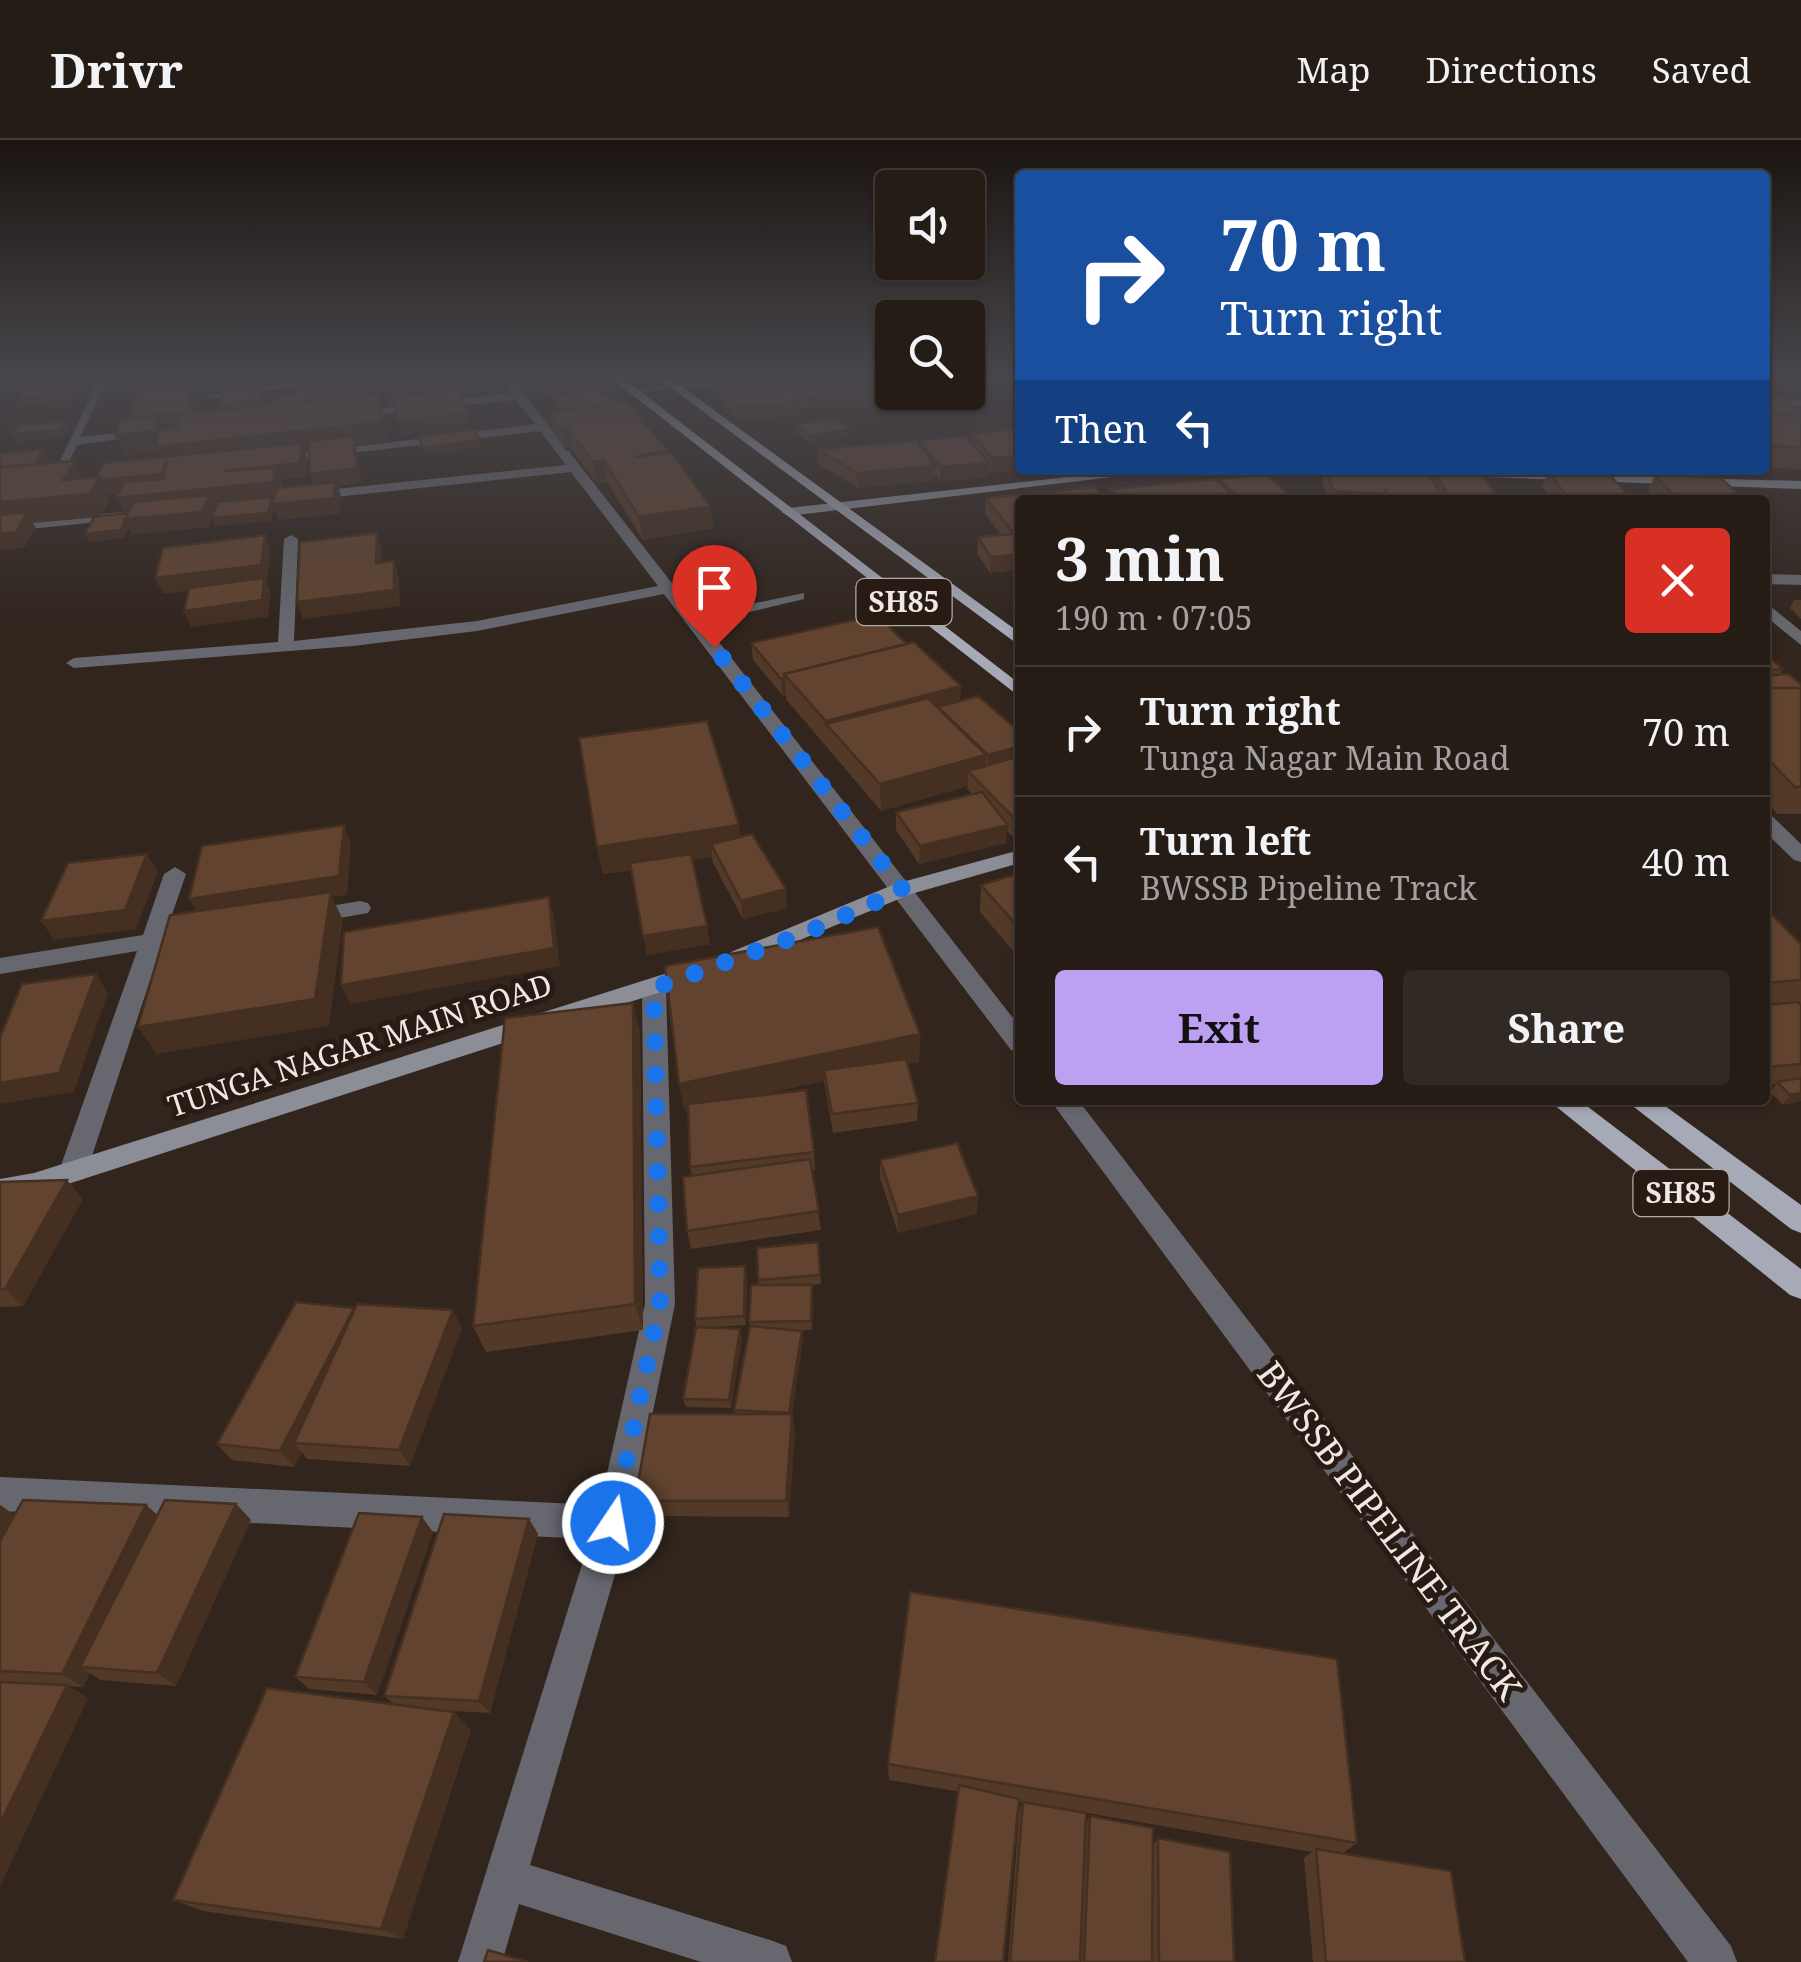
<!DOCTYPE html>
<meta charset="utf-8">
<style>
:root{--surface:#251c16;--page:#312923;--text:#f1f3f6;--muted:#a3a1a1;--line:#423a35;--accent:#bca0f2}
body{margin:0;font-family:"Noto Serif",serif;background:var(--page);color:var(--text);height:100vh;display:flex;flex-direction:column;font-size:38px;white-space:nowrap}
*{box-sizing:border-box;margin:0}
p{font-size:32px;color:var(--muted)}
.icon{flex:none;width:55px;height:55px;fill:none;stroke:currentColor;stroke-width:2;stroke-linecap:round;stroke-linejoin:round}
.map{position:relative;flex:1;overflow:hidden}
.details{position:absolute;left:1015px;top:355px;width:755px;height:610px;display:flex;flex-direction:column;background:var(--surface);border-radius:10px;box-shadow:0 2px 8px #0004,0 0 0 2px var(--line)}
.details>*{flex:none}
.guide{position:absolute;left:1015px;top:30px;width:755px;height:305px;border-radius:10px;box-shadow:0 2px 8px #0004,0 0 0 2px var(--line);background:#1a4fa0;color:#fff;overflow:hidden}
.fabs{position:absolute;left:875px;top:30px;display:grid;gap:20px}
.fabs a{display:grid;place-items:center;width:110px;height:110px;border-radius:10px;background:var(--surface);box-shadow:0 2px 8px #0004,0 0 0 2px var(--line);font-size:50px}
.pin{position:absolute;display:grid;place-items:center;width:85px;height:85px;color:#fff;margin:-102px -42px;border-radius:50% 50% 50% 0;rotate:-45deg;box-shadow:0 0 10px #0007}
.pin .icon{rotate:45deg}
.me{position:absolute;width:110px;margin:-55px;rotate:12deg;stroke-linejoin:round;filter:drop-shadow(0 0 8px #0008)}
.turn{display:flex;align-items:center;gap:35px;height:210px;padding:0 40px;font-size:45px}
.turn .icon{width:130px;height:130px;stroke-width:2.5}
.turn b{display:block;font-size:70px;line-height:85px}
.then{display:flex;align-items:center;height:95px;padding:0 40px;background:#0003;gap:20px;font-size:38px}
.round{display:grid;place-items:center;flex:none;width:105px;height:105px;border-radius:10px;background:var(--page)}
.summary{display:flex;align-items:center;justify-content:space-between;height:170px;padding:0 40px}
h1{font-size:60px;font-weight:700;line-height:75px}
.cta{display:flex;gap:20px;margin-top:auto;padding:20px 40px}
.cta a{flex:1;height:115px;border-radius:10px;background:var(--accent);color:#111;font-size:40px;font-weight:700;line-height:115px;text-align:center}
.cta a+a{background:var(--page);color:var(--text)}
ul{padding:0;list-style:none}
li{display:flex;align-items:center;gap:30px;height:130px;padding:0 40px;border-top:2px solid var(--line)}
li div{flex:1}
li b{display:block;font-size:38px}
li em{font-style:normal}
header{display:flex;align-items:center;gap:60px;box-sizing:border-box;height:140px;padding:0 50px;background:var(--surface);border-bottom:2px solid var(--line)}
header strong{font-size:48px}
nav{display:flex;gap:55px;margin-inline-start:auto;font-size:35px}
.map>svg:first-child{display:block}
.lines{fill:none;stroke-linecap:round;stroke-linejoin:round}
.street{fill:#67686f;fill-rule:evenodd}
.secondary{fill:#8b8d97;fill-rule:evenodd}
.primary{fill:#a6a9b6;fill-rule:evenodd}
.wall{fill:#533a28}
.shaded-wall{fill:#442f21;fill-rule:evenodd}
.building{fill:#61432f;stroke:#442f21;stroke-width:2.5}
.route{stroke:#1a73e8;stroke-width:18;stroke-dasharray:0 32.4}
.labels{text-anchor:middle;stroke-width:10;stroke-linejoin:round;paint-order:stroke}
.shield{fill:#271b14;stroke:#b4aaa5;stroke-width:2.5}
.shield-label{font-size:28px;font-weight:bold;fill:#f0e8e3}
.street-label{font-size:30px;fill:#f0e8e3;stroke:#271b14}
.near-street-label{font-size:35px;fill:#f0e8e3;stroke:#271b14}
</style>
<header>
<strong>Drivr</strong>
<nav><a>Map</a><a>Directions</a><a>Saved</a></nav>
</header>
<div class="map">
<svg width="1801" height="1822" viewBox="0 0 1801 1822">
<rect width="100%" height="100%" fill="#31251d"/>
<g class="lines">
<path class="street" d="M101 235 108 238 80 297 147 290 153 294 77 305 58 346H48Z
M349 235H382L211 258 205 255Z
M498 235H509L697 475 804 453V459L704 483 1020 887V913L1011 910 664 454 477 491 353 506 74 528 66 523 74 518 278 502 284 399 291 395 298 399 294 501 477 481 658 446 571 332 307 360 300 356 307 352 566 325 540 291 273 322 267 318 535 284 516 260 351 277 345 273 511 253Z
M767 235H811L630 253 624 250Z
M1786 235H1798L1801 245Z
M1765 260H1801V266H1765Z
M1689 330H1702L1714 342 1702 345Z
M123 372 130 376 128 379 0 392V384Z
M1765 434 1801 435V445L1765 444Z
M1765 462 1801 491V505L1765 476Z
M1765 674 1772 676 1801 704V722L1794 720 1765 692Z
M175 727 186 734 166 792 197 787 208 794 205 799 161 807 87 1031 83 1039 73 1042 63 1039 59 1031 137 811 0 834V818L143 795 164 734Z
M360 761 368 763 371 768 368 773 306 784 295 777 306 770Z
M654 840 666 848 675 1164 630 1383 530 1725 770 1800 786 1806 792 1822H701L519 1764 502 1822H458L590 1399 0 1371V1337L600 1365 645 1164 642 848Z
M1050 960H1078L1731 1806 1737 1822H1688Z"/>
<path class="secondary" d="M1130 330H1171L788 376 781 372 788 368Z
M1398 330 1801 341V349L1404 334Z
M1020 710V723L911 754 747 822H731L727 817 731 812 895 744Z
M696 824 708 832 704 838 34 1055 0 1061V1039L34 1033Z"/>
<path class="primary" d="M607 235H619L1020 544V557Z
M654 235H666L1020 493V506Z
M1548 960H1579L1801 1129V1159L1790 1155Z
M1625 960H1657L1801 1065V1093L1791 1089Z"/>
</g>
<path class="wall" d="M522 235H574L579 241 581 252 668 310 710 366 713 388 643 400 607 342 597 344 572 310 566 311 554 294 550 273 560 272 556 259H553Z
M723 235 761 239V235H805L809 244 812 243 808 235H842L847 242 887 264 803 270 801 265V275L738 281 732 267 727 268 719 257 718 250 727 249 724 242Z
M971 235H1005L1004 242 976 243Z
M1765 256 1801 272V329L1765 328Z
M796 284 850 289V297L809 303 796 291Z
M1020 289 991 333 988 329V337L940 342 935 335 934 341 858 348 818 324 817 309 920 305V300L971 301 972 293Z
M1324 330H1427L1430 336 1432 330 1498 358V360H1328L1322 341Z
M1548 332 1632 360H1552L1542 347Z
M1655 335 1744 360H1657L1648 350Z
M1219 339 1295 360H1108L1110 349 1219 342Z
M986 358 1020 360V453L1014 440V430L990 433 977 413 978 397 1001 395 985 374Z
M1794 460H1801V479L1790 468Z
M751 503 961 561 1020 592V695L1013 697 1007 691 1006 703 919 724 896 690V672L972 654 967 649 968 646 881 671 786 559V555L783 556 753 520Z
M1765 520 1783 529 1780 535 1801 544V674H1777L1765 660Z
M740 697 787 768 743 779 713 723 712 717 692 720 710 804 647 815 631 730 603 734 597 707Z
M1020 733V819L980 772 981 745Z
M1765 775 1801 804V961L1783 965 1770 952 1776 944 1765 945Z
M640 891 643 1190 486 1212 473 1186Z
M920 894 919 922 908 924 918 963 917 981 833 993 824 941 751 957 814 1012 815 1031H812L821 1090 691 1109 687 1091 692 1036 690 1027 688 970 685 971 679 944Z
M880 1020 978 1056 977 1074 898 1093 880 1038Z
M0 1042 83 1059 23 1166 0 1167Z
M818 1102 821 1144 811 1145H812L813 1154 812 1190H793L803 1199 792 1274 795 1291 789 1377 641 1376 635 1361 735 1274 734 1270 750 1186 749 1182 759 1145 758 1140Z
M745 1126 747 1135 746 1185 700 1188 742 1198 731 1268 686 1267 683 1259 697 1187 695 1179Z
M355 1170 462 1188 410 1326 307 1319 302 1312 294 1327 232 1320 217 1304Z
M236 1364 251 1380 176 1546 100 1540 90 1533 83 1547 68 1546 88 1558 0 1746V1365L15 1376 146 1365 157 1375Z
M529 1379 538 1394 490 1573 436 1570 471 1590 403 1799 203 1771 173 1760 394 1564 384 1556Z
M433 1392 377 1555 310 1549 295 1537Z
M888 1624 1357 1703 1343 1713 1465 1822H1313L1304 1718 1312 1712 1081 1672 1086 1684 1090 1676 1153 1705 1158 1698 1234 1822H1008L1019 1672 1022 1662 889 1640Z"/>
<path class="shaded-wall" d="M0 235H22L17 240 19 245 10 256 0 257Z
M118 235H192L194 280 162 284 167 295 165 306 382 282 378 254 384 274 388 302 356 306 361 343 338 346 341 357 339 374 278 380 274 369 271 381 215 386 212 378 268 373 272 358 213 364 215 370 209 387 132 395 129 388 125 398 89 402 85 394 121 390 129 373 132 379 202 372 205 365 123 373 116 358 273 342V341L230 346 224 331 300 323 301 312 170 328 173 335 167 349 108 355 110 359 100 377 33 383 36 388 24 408 0 410V394L16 392 21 384 0 386V362L71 356 63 340 75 321 85 343 78 355 89 354 96 343 94 341H97L100 337 101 340 161 334 164 327 157 312 125 316 115 295 155 291 156 284 136 286 133 279 158 277 159 275V277L191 273 190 246 112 255 106 242 114 241 112 236ZM354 306 357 328 310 334 315 349 336 346 334 358 275 364 273 358H279L282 343 281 340 305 337 307 317 305 312Z
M287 235H328L288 240Z
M373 235 375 253 369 254 370 270 367 254 327 258 326 273 273 270 325 253 322 245Z
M672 235H711L672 238Z
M281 236 283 242 219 251 216 244Z
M579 241 582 255 555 256 556 259H553L550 246Z
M801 243 802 250 797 246V250L768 252 767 245Z
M73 244 76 251 72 260 22 265 19 258Z
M764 245 765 252H755V246Z
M264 246 266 252 264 267 223 271 220 264Z
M453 246 456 260 389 267 385 253Z
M887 250V264L803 270V257Z
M800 262 801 275 738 281 737 267Z
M467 274 470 288 402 295 397 281Z
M64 281 68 288 61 298 16 302 12 294Z
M568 289 572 310 566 311 562 290Z
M850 289V297L809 303V296Z
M480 300 482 307 425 315 423 308Z
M42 310 49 324 0 345Z
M1020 316V330H1024L991 333 992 318Z
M604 320 607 342 597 344 593 322Z
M989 323 988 337 940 342V327Z
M935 326 934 341 858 348 857 333Z
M710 366 713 388 643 400 639 377Z
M377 393 382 409 381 439 376 423Z
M265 395 271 411 267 441H266L271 454 268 477 191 487 184 471 264 441 163 454 155 438Z
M1020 414V430L1015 424 1014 430 990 433 991 417Z
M394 421 399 437 400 466 303 479 297 462Z
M785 538 786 555 783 556 781 539Z
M961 546 960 571 826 584 827 607 826 581Z
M1020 606V623L987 633 988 615Z
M986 615 985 641 968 631V646L881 671 880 644Z
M1020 677V695L1013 697 1015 679Z
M344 685 351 703 347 755 332 757 343 780 329 886 156 914 138 887 200 778 189 759Z
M739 685 742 712 711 704 712 717 603 734 597 707Z
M1008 685 1006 703 919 724 920 706Z
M147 714 158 732 136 789 54 800 41 781Z
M786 749 787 768 743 779 741 761Z
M549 757 554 776 560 826 350 864 341 845Z
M707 786 710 804 647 815 643 796Z
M96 834 108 853 74 952 0 964V943Z
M633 863 640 891 643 1190 635 1164Z
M920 894 919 922 826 941 824 930V941L685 971 679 944Z
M1801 953V961L1783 965 1790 955Z
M67 1040 83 1059 23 1166 5 1149Z
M978 1056 977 1074 898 1093V1075Z
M745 1126 747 1135 746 1185 744 1176Z
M354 1168 365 1186 294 1303 302 1312 294 1327 280 1311Z
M453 1170 462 1188 410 1326 399 1310Z
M740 1189 742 1198 731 1268 729 1260Z
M802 1191 803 1199 791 1282 789 1273Z
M792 1274 795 1291 789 1377 786 1361Z
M236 1364 251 1380 176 1546 157 1533Z
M0 1365 24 1382 0 1424Z
M146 1365 163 1380 80 1527 90 1533 83 1547 62 1534Z
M422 1377 433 1392 377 1555 364 1542Z
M529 1379 538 1394 490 1573 479 1561Z
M67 1545 88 1558 0 1746V1684Z
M454 1572 471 1590 403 1799 381 1789Z"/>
<path class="building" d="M107 235H167L106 242Z
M214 235H280L281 236 216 244Z
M322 235H371V240L322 245Z
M383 235H450L453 246 385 253Z
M536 235H574L579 241 550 246Z
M723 235H759L764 245 755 246 760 252 731 255V260L727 261 718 250 730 249Z
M762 235H805L809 244 815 243 811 235H842L847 242 803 246 801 243 767 245Z
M16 238 7 249 0 250V239Z
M320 238V252H325L324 259 274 265 276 256 294 255 293 240Z
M190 240 191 273 134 278 136 246Z
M880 240 887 250 803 257 797 246Z
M73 244 69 253 19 258 23 249Z
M264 246 261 260 220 264 224 249Z
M367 248V255L328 259 329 252Z
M598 249 617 264 567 270 555 256Z
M461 250 467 274 397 281 394 257Z
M793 250 800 262 737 267 731 255Z
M378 254 382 282 155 307 159 290 177 288 180 275Z
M1765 256 1782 257 1801 272V276L1765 275Z
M625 262 668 310 635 317 671 312 710 366 639 377 604 320 593 322 568 289 562 290 550 273Z
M159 275 155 291 115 295 120 279Z
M1765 275 1801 276V307L1765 306Z
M836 278 850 289 809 296 796 284Z
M64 281 58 291 12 294 19 285Z
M474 289 480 300 423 308 418 296Z
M1020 289V316L992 318 972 293Z
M353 296 357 328 310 334 309 301Z
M966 296 989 323 940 327 920 300Z
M917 301 935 326 857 333 817 309Z
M302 303 300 323 224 331 276 328 273 342 116 358 124 342 163 339 167 321 161 334 101 340 100 337H96L104 323Z
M42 310 34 325 0 327V313Z
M75 321 63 340 100 337 89 354 0 362V327Z
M1326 330H1427L1442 357 1389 355 1384 349 1386 354 1334 351Z
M1432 330 1480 332 1498 358 1449 356Z
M1548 332 1609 334 1632 360H1570Z
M1266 335 1295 360H1242L1219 339Z
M1655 335 1721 338 1744 360H1678Z
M1215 339 1238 360H1120L1110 349Z
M336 342 334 358 272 364 277 348Z
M1095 347 1107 360H1020V391H1012L986 358Z
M209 355 202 372 125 379 133 362Z
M272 357 268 373 212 378 218 362Z
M28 372 16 392 0 394V375Z
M128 373 121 390 85 394 94 377Z
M377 393 376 423 394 421V450L297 462 300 402Z
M1020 393V414L991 417 978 397Z
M265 395 261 425 155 438 163 408Z
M264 438 262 460 184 471 189 448Z
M877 475 907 504 784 534 785 538 781 539 751 503Z
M914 502 961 546 826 581 784 534Z
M1771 519 1783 529 1765 530V520Z
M1788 534 1801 544V548H1765V536Z
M1765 548H1801V647H1795L1765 616Z
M978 556 1020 592V606L988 615 938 567Z
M928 558 986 615 880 644 826 584Z
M707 581 739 685 597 707 579 598Z
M1020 616V677L1015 679 968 631Z
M982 652 1008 685 920 706 896 672Z
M344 685 339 736 189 759 202 706Z
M752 694 786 749 741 761 711 704Z
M147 714 125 770 41 781 68 723Z
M691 714 707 786 643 796 630 723Z
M1020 733V789L981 745Z
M331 752 315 859 138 887 170 775Z
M549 757 554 808 341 845 344 792Z
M1765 775H1772L1801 804V840L1765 843Z
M878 787 920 894 679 944 665 826Z
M96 834 59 933 0 943V897L22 844Z
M1798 862 1801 865V924L1765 927V865Z
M633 863 635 1164 473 1186 505 878Z
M906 919 918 963 832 974 824 930Z
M1801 938V953L1790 955 1777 942Z
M806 950 814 1012 690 1027 688 964Z
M957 1003 978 1056 898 1075 880 1020Z
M810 1019 819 1071 687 1091 683 1037Z
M67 1040 5 1149H0V1042Z
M818 1102 820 1135 758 1140 757 1108Z
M745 1126 744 1176 695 1179 698 1128Z
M751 1145H812L811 1181 749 1182Z
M296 1162 354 1168 280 1311 217 1304Z
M357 1164 453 1170 399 1310 294 1303Z
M750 1186 802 1191 789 1273 734 1270Z
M696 1187 740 1189 729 1260 683 1259Z
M650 1274H792L786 1361H635Z
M23 1360 146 1365 62 1534 0 1531V1401Z
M165 1360 236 1364 157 1533 80 1527Z
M359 1373 422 1377 364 1542 295 1537Z
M444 1374 529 1379 479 1561 384 1556Z
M910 1452 1337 1519 1357 1703 888 1624Z
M0 1542 67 1545 0 1684Z
M267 1548 454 1572 381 1789 173 1760Z
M959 1645 1019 1659 1003 1822H935Z
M1023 1662 1086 1673 1080 1822H1010Z
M1090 1676 1153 1688 1152 1822H1084Z
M1158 1698 1230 1712 1234 1822H1159Z
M1316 1709 1451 1731 1465 1822H1326Z
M488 1810 528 1822H484Z"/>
<linearGradient id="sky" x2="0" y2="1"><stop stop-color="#1b1410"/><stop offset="0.48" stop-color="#48464c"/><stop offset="1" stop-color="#48464c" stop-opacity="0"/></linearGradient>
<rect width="1801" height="490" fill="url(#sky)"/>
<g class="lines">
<path class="route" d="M613 1383 660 1164 654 848 803 794 903 750 714 507"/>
</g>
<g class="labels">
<g class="shield">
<rect x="856.5" y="439" width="95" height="46" rx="8"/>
<rect x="1633.5" y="1030" width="95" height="46" rx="8"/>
</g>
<g class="shield-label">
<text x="904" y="472">SH85</text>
<text x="1681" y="1063">SH85</text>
</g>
<g class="street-label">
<text transform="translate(360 906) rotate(-18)" y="10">TUNGA NAGAR MAIN ROAD</text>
</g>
<g class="near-street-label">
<text transform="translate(1389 1391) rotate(53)" y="12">BWSSB PIPELINE TRACK</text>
</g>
</g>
</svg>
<div class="fabs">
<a><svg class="icon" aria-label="sound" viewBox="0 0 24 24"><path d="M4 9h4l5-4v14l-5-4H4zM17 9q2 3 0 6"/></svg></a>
<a><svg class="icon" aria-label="search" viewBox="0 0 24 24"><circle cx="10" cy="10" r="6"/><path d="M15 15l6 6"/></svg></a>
</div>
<div class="pin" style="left:714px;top:507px;background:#d93025"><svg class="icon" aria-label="arrive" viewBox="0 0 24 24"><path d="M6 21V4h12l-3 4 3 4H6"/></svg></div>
<svg class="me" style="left:613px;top:1383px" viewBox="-20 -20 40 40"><circle r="17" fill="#1a73e8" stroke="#fff" stroke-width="3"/><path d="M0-11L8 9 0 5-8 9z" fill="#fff"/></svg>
<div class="guide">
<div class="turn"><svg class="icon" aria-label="right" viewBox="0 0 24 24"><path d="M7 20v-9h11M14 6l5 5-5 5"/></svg><div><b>70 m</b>Turn right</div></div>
<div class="then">Then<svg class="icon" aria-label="left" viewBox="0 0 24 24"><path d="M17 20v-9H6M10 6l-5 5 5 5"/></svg></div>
</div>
<section class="details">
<div class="summary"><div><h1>3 min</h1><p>190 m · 07:05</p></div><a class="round" style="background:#d93025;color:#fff"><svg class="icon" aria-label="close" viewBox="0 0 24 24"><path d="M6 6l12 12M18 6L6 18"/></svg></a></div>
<ul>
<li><svg class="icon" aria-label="right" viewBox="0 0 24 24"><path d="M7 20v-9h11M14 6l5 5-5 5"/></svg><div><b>Turn right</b><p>Tunga Nagar Main Road</p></div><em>70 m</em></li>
<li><svg class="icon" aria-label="left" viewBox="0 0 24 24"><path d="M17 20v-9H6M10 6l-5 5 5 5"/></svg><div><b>Turn left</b><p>BWSSB Pipeline Track</p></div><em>40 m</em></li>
</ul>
<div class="cta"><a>Exit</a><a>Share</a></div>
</section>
</div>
